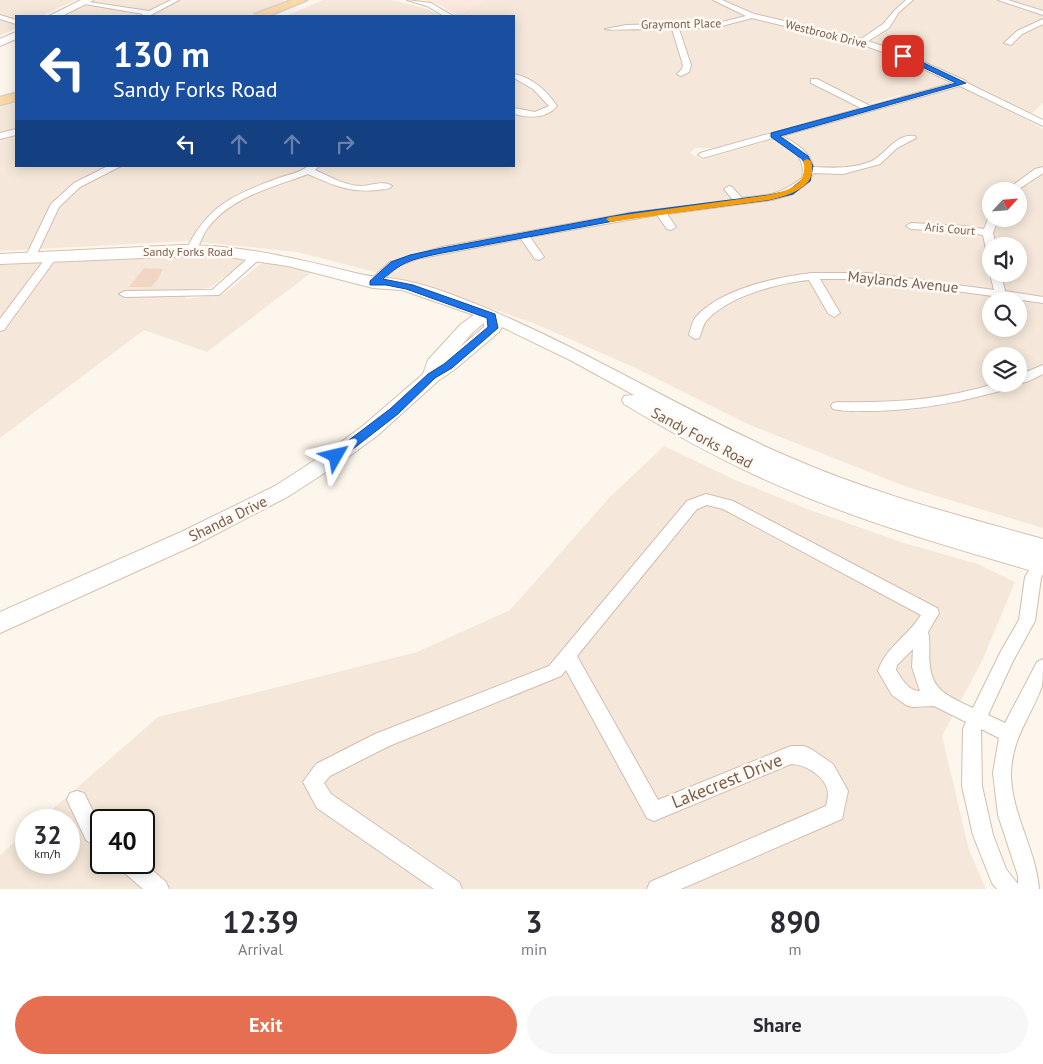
<!DOCTYPE html>
<style>
:root{--surface:#fff;--page:#f7f7f7;--text:#2b2b33;--muted:#7c7c81;--accent:#e76f51}
body{margin:0;font-family:"PT Sans",sans-serif;background:var(--page);color:var(--text);height:100vh;display:flex;flex-direction:column;font-size:19px;white-space:nowrap}
*{box-sizing:border-box;margin:0}
p{font-size:16px;color:var(--muted)}
.icon{flex:none;width:28px;height:28px;fill:none;stroke:currentColor;stroke-width:2;stroke-linecap:round;stroke-linejoin:round}
.map{position:relative;height:889px;overflow:hidden}
.details{display:flex;flex-direction:column;background:var(--surface);flex:1}
.details>*{flex:none}
.top-card{position:absolute;left:15px;top:15px;width:500px;height:152px;border-radius:0px;box-shadow:0 2px 12px #0003;background:#1a4fa0;color:#fff;overflow:hidden}
.needle{width:32px;rotate:64deg}
.buttons{position:absolute;left:982px;top:182px;display:grid;gap:10px}
.buttons a{display:grid;place-items:center;width:45px;height:45px;border-radius:50%;background:var(--surface);box-shadow:0 2px 12px #0003;font-size:25px}
.speed{position:absolute;left:15px;top:809px;display:flex;gap:10px;font-size:25px;font-weight:700;text-align:center}
.speed>*{display:grid;place-content:center;width:65px;height:65px;border-radius:50%;background:var(--surface);box-shadow:0 2px 12px #0003;line-height:1}
.speed small{font-size:12px;font-weight:400}
.speed .limit{border:2px solid #111;border-radius:8px;background:#fff;color:#111}
.pin{position:absolute;display:grid;place-items:center;width:42px;height:42px;color:#fff;margin:-21px;border-radius:10px;box-shadow:0 2px 8px #0006}
.me{position:absolute;width:55px;margin:-28px;rotate:53deg;stroke-linejoin:round;filter:drop-shadow(0 0 4px #0008)}
.turn{display:flex;align-items:center;gap:18px;height:105px;padding:0 15px;font-size:22px}
.turn .icon{width:65px;height:65px;stroke-width:2.5}
.turn b{display:block;font-size:35px;line-height:42px}
.lanes{display:flex;align-items:center;height:48px;padding:0 15px;background:#0003;justify-content:center;gap:25px;direction:ltr}
.lanes .off{opacity:.35}
.eta{display:flex;justify-content:space-evenly;align-items:center;height:85px;text-align:center}
.eta b{font-size:30px;font-weight:700;line-height:35px}
.primary-button{display:flex;gap:10px;margin-top:auto;padding:10px 15px}
.primary-button a{flex:1;height:58px;border-radius:30px;background:var(--accent);color:#fff;font-size:20px;font-weight:700;line-height:58px;text-align:center}
.primary-button a+a{background:var(--page);color:var(--text)}
.map>svg:first-child{display:block}
.residential{fill:#f5e8da;fill-rule:evenodd}
.commercial{fill:#fde8e0}
.building{fill:#f3d5c3}
.lines{fill:none;stroke-linecap:round;stroke-linejoin:round}
.street-casing{stroke:#d1beb0;stroke-width:2}
.secondary-casing{stroke:#d6c0b0;stroke-width:2}
.primary-casing{stroke:#dad1cd;stroke-width:3}
.street{fill:#fff;fill-rule:evenodd}
.secondary{fill:#fff;fill-rule:evenodd}
.primary{fill:#fbd9a5;fill-rule:evenodd}
.route{fill:#1a73e8;stroke:#114b97}
.slow{fill:#f59e0b}
.labels{text-anchor:middle;stroke-width:5;stroke-linejoin:round;paint-order:stroke}
.far-street-label{font-size:12px;fill:#7a5c4d;stroke:#fffaf3}
.street-label{font-size:15px;fill:#7a5c4d;stroke:#fffaf3}
.near-street-label{font-size:18px;fill:#7a5c4d;stroke:#fffaf3}
</style>
<div class="map">
<svg width="1043" height="889" viewBox="0 0 1043 889">
<rect width="100%" height="100%" fill="#fdf6ec"/>
<path class="residential" d="M0 0H76L41 16H16V28L0 36Z
M98 0H283L285 1 248 16H65Z
M323 0H392L424 8 440 15 464 12 485 0H1043V103L1026 119 1043 129V528L907 487 745 423 631 366 533 323 417 283 297 252 189 241 0 251V107L16 103V166H514V16H286ZM899 95 908 100 702 160 690 153 695 148H715ZM991 191H1019V219H991ZM991 246H1019V274H991ZM991 301H1019V329H991ZM991 356H1019V384H991Z
M201 254 242 256 243 264 209 288 187 290 186 299 224 294 264 261 312 272 207 352 144 330 0 438V262Z
M664 446 733 479 810 510 904 543 978 564 1015 582 982 661 942 736 969 850 986 889H0V855L26 832V862H69V820H40L158 717 417 652 510 610 610 497ZM101 820H144V862H101Z"/>
<path class="commercial" d="M423 0H485L464 12 453 13 440 5Z"/>
<path class="building" d="M144 268 163 269 158 279 151 287H129Z"/>
<g class="lines">
<defs>
<path id="street" d="M171 0H179L149 16H141L143 14 79 3 82 1 149 11Z
M407 0 431 3 453 16H444L427 6Z
M713 0H722L754 14 861 39 883 24 895 10 906 0H913L899 12 889 28 868 41 906 54 966 81 967 83 1043 120V126L960 86 782 136C795 143 810 151 813 167 833 168 853 169 872 161 886 154 896 133 915 136L916 138 897 148 880 164 843 174 813 173 810 181 793 194 772 200 667 214 676 227 671 230 667 229 657 215 530 237 544 257 539 260 535 259 521 239 417 259 398 266 377 285H369L367 283 369 281 390 262 442 247 629 213 733 200 724 189 729 186 732 187 742 198C769 195 780 195 802 178 807 156 790 148 773 138L703 158 698 155 700 153 861 108 811 83V79H817L870 106 953 83 900 58 860 44 752 18 718 27 679 29 691 65 689 72 681 76 677 74 682 69 683 65 672 29C662 28 609 31 605 29L627 25 718 23 746 16Z
M998 0H1008L1043 11V15Z
M0 15 16 20V24L0 19Z
M1043 19V24L1022 34 1011 45 1004 43 1017 31Z
M514 74C533 78 546 90 557 106 546 119 529 118 514 114V108L535 112 549 106 533 89 514 78Z
M16 129V135L0 139V133Z
M108 166H121L80 187 59 207 35 258 30 261 26 260 25 258 51 204 74 183Z
M308 166H319L315 170C329 176 345 186 361 186 370 186 384 180 392 186 388 190 383 189 377 190 349 193 333 185 308 174 273 187 230 197 207 229 202 236 200 245 195 252H187L186 250C207 207 232 195 276 179 286 175 300 173 308 166Z
M1043 167V173L1016 191H1005L1035 169Z
M991 216V219H998L993 233 996 246H991V252L986 249 983 235 964 232 911 229 906 226 911 223 964 226 984 229 988 219Z
M258 252 262 253 263 255 262 257 219 295 125 297 119 294 125 291 212 290 254 253Z
M52 254 57 257 4 330 0 331V319L48 255Z
M812 273H868L994 290 990 274H1001L1005 291 1043 297V303L868 279H820L840 313 834 317 828 313 809 280C778 283 729 296 707 320 703 324 702 332 699 338L695 339 689 335C691 329 692 321 696 317 720 289 777 277 812 273Z
M1043 365V374C1035 378 1026 383 1018 384L1019 375Z
M994 384H1016L1015 387C964 401 925 410 872 411 859 411 845 412 833 409L831 406 833 403 838 402C891 403 943 400 994 384Z
M706 494 733 501 937 608 939 613 928 632C931 644 928 655 930 667 933 693 953 698 973 708L1001 651 1019 620 1025 577 1037 557 1043 555V574L1041 578 1035 621 1013 661 988 715 1005 723 1037 662 1043 659C1043 668 1043 679 1042 686 1031 717 1012 737 1011 773 1011 814 1036 849 1039 889H997L992 883 973 835 962 786 963 729 966 722 934 706 912 707 906 705 892 695 878 671C886 647 908 636 921 615L723 509 707 505 697 509 577 656 658 800 791 746H804L811 749 833 764 848 791 842 819 681 889H647L650 882 826 806C827 802 828 798 828 794 828 778 806 764 791 764L654 821 647 818 566 670 561 676 389 746 330 776 324 783 331 794 459 882 462 889H434L317 808 303 782 316 764 375 734 549 666 687 501ZM913 649 912 667 920 691C908 691 902 679 896 670L897 665ZM981 729 999 738 993 773 998 815 1018 876V884L1006 869 993 835 982 786Z
M77 791 84 793 101 827V850L86 840 67 800 70 793Z
M117 862H143L166 882 169 889H143L120 869Z"/>
<path id="secondary" d="M81 0H94L62 16H49Z
M16 32V39L0 46V39Z
M183 245C242 245 298 259 355 273 371 277 381 277 396 279 409 281 423 285 436 289 560 332 669 405 789 457 871 493 957 515 1043 539V574C946 546 847 518 755 475 710 454 667 430 624 404L622 400 624 396 634 395 570 360 502 327 499 332 454 370 439 380 378 435 343 461 289 496 197 544 0 633V612L181 532 275 486 329 451 364 425 423 374 428 360 461 324 474 315 402 290 373 288 288 266 215 255 0 264V254ZM484 323V327L459 348 473 332Z"/>
<path id="primary" d="M292 0H307L268 16H254L255 14Z
M16 93V101L0 105V97Z"/>
</defs>
<use href="#street" class="street-casing"/>
<use href="#secondary" class="secondary-casing"/>
<use href="#primary" class="primary-casing"/>
<use href="#street" class="street"/>
<use href="#secondary" class="secondary"/>
<use href="#primary" class="primary"/>
</g>
<path class="route" d="M901 54H905L966 83 780 136 808 156 813 166 810 181 793 194 769 200 630 218 442 253C414 259 404 260 383 279L413 285 495 314 498 328 452 368 435 378 398 414 340 459H332L330 456 332 453 390 409 428 374 444 364 488 327 487 318 406 289 386 285H370V281L391 262 410 255 442 248 630 213 769 195 788 191 803 179 806 166 802 159 771 137V133L956 83 901 57Z"/>
<path class="slow" d="M807 159 811 161C819 187 789 195 769 200L610 222 606 219 610 217 769 195C787 191 810 184 803 161Z"/>
<g class="labels">
<g class="far-street-label">
<text transform="translate(681 24) rotate(-1)" y="4">Graymont Place</text>
<text transform="translate(826 34) rotate(14)" y="4">Westbrook Drive</text>
<text transform="translate(950 229) rotate(5)" y="4">Aris Court</text>
<text x="188" y="256">Sandy Forks Road</text>
</g>
<g class="street-label">
<text transform="translate(903 282) rotate(6)" y="5">Maylands Avenue</text>
<text transform="translate(702 438) rotate(28)" y="5">Sandy Forks Road</text>
<text transform="translate(228 519) rotate(-26)" y="5">Shanda Drive</text>
</g>
<g class="near-street-label">
<text transform="translate(727 781) rotate(-22)" y="6">Lakecrest Drive</text>
</g>
</g>
</svg>
<div class="buttons">
<a><svg class="needle" viewBox="-14 -14 28 28"><path d="M0-13l5 13h-10z" fill="#e53935"/><path d="M0 13l5-13h-10z" fill="#7c7c81"/></svg></a>
<a><svg class="icon" aria-label="sound" viewBox="0 0 24 24"><path d="M4 9h4l5-4v14l-5-4H4zM17 9q2 3 0 6"/></svg></a>
<a><svg class="icon" aria-label="search" viewBox="0 0 24 24"><circle cx="10" cy="10" r="6"/><path d="M15 15l6 6"/></svg></a>
<a><svg class="icon" aria-label="layers" viewBox="0 0 24 24"><path d="M12 4l9 5-9 5-9-5zM3 14l9 5 9-5"/></svg></a>
</div>
<div class="speed"><div>32<small>km/h</small></div><div class="limit">40</div></div>
<div class="pin" style="left:903px;top:56px;background:#d93025"><svg class="icon" aria-label="arrive" viewBox="0 0 24 24"><path d="M6 21V4h12l-3 4 3 4H6"/></svg></div>
<svg class="me" style="left:336px;top:456px" viewBox="-20 -20 40 40"><path d="M0-17L14 15 0 8-14 15z" fill="#1a73e8" stroke="#fff" stroke-width="4"/></svg>
<div class="top-card">
<div class="turn"><svg class="icon" aria-label="left" viewBox="0 0 24 24"><path d="M17 20v-9H6M10 6l-5 5 5 5"/></svg><div><b>130 m</b>Sandy Forks Road</div></div>
<div class="lanes"><svg class="icon" aria-label="left" viewBox="0 0 24 24"><path d="M17 20v-9H6M10 6l-5 5 5 5"/></svg><svg class="icon off" aria-label="ahead" viewBox="0 0 24 24"><path d="M12 20V5M6 11l6-6 6 6"/></svg><svg class="icon off" aria-label="ahead" viewBox="0 0 24 24"><path d="M12 20V5M6 11l6-6 6 6"/></svg><svg class="icon off" aria-label="right" viewBox="0 0 24 24"><path d="M7 20v-9h11M14 6l5 5-5 5"/></svg></div>
</div>
</div>
<section class="details">
<div class="eta">
<div><b>12:39</b><p>Arrival</p></div>
<div><b>3</b><p>min</p></div>
<div><b>890</b><p>m</p></div>
</div>
<div class="primary-button"><a>Exit</a><a>Share</a></div>
</section>
